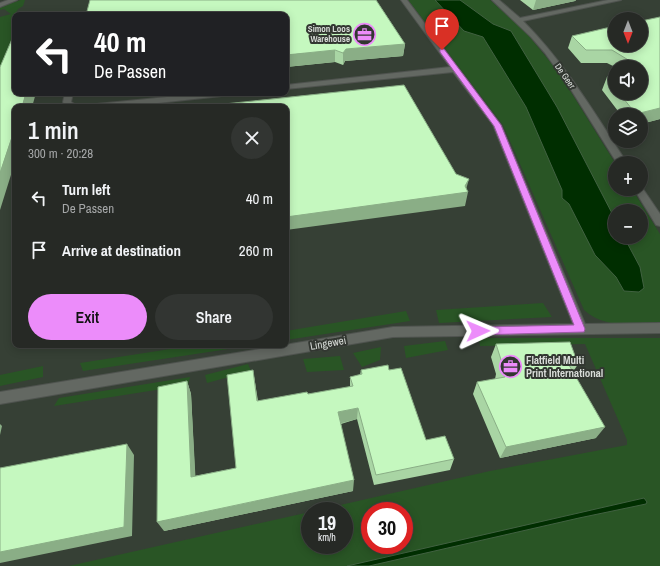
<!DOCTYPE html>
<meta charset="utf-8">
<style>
:root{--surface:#262925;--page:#323532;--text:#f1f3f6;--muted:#a4a6a7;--line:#424542;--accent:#ec8cfa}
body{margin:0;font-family:"Archivo Narrow",sans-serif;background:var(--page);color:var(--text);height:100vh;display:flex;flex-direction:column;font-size:15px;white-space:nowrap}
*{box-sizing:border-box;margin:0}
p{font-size:13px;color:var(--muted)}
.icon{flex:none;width:22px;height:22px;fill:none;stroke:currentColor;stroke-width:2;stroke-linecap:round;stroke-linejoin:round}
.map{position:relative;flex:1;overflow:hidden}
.drawer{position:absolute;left:12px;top:104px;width:277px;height:244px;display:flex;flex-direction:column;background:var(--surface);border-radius:8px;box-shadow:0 2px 10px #0003,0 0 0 1px var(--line)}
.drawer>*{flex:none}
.banner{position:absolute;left:12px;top:12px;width:277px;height:84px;border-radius:8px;box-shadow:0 2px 10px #0003,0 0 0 1px var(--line);background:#202124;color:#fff;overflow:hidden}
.needle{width:26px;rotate:180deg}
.buttons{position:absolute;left:608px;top:12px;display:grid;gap:8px}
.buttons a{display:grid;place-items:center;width:40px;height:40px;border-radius:50%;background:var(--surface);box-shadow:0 2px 10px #0003,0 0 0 1px var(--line);font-size:20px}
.speed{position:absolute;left:301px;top:502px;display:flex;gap:8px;font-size:20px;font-weight:700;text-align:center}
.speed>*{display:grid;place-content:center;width:52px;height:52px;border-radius:50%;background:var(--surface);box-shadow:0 2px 10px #0003,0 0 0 1px var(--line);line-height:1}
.speed small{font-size:10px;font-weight:400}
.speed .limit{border:6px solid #d22;background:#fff;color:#111}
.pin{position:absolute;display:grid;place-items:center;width:34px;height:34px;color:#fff;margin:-41px -17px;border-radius:50% 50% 50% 0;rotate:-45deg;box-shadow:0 0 4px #0007}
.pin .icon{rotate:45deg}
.me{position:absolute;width:44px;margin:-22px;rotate:89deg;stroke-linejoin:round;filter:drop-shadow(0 0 3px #0008)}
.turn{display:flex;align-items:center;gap:14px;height:84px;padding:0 16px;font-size:18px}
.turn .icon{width:52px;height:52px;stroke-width:2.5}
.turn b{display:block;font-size:28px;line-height:34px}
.round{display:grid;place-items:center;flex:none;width:42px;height:42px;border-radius:21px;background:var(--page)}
.overview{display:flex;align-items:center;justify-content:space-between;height:68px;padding:0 16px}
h1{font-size:24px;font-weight:600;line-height:30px}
.cta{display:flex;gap:8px;margin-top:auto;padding:8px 16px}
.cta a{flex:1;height:46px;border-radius:24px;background:var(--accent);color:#111;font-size:16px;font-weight:600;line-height:46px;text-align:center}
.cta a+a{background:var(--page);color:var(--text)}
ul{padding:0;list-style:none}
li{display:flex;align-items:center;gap:12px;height:52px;padding:0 16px}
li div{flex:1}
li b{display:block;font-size:15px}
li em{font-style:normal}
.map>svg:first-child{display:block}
.built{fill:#364035;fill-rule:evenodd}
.green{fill:#295525;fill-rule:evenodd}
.water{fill:#002e00;stroke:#416241}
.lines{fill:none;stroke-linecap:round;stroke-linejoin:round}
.minor-casing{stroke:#4f534f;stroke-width:2}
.minor{fill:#636862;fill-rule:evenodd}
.wall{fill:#a9d5a4}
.shaded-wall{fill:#8aae86}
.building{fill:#c5f8bf;stroke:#8aae86}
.route{fill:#ec8cfa;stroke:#995ba2}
.labels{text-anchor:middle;stroke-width:4;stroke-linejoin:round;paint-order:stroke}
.far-poi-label{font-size:9px;font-weight:bold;fill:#d9ddd9;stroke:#323731;text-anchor:end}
.far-street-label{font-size:9px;fill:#d9ddd9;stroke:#323731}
.street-label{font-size:11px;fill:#d9ddd9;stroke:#323731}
.poi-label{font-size:11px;font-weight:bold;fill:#d9ddd9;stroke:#323731;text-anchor:start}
</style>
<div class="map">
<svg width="660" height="566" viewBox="0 0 660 566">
<rect width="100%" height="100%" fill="#323731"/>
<path class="built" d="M0 0H660V506L378 566H0ZM15 15H286V93H15ZM615 19H641V45H615ZM615 67H641V93H615ZM15 107H286V345H15ZM615 115H641V141H615ZM615 163H641V189H615ZM615 211H641V237H615ZM310 511H344V545H310ZM370 511H404V545H370Z"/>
<path class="green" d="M21 0H25L23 6 18 9 14 17 15 30 0 71V17L11 14 4 9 0 10V7Z
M408 0H435L464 31 483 37 526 107 562 190V198L569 203 595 255 616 277 624 291 640 267 624 237H641V211H615V219L557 107 511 31 493 24 460 0H490L524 30 551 63 564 81 615 163V189H632L660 234V323C633 324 605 329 584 310L503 125Z
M543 303 552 317 439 323 436 310Z
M406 311 410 321 286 340V331Z
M479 338H660V566H369L579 518 646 504 644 498 347 566H69L310 512V545H344V511H314L490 471 627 445V440L585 344 480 346ZM370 511H404V545H370Z
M445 341 448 350 406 358 404 346Z
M196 345H255L83 371 80 363Z
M381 347 380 360 362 367 353 353Z
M340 356 344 370 307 372 303 359Z
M248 364 251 371 207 383 205 375Z
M43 366V377L0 386V375Z
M190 377 188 385 54 406 59 398Z"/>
<path class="water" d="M435 0H460L493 24 511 31 557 107 615 219V237H624L640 267 644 288 639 292 624 291 616 277 595 255 569 204 562 198V190L526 107 483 37 464 31Z
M644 498 647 502 646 504 579 518 369 566H347Z"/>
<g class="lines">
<defs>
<path id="minor" d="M8 0H17L0 7V3Z
M401 0H407L501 125 585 324 660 323V333L393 337 0 404V392L393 327 573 324 493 125 453 72 286 89V85L450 67Z
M492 0H499L520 18 608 0H621L523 21C565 63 595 114 627 163H617L570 88 545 53 531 37Z
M65 93H73L71 102 80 107H66L63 102Z
M207 93H235L231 95 121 107H93L97 104Z
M641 186 660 214V226L656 225 634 189H641Z"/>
</defs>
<use href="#minor" class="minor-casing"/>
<use href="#minor" class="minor"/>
</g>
<path class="wall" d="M376 0 405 44 403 56 345 61 343 65 335 62 286 67Z
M520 0H576L575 1 533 10Z
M572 36 641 45 660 119 641 124V115H621L602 90 607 77 615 75V93H641V67H615L607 63H581L568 48Z
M496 344 578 364 573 372 596 438 500 458 473 394 477 382 495 379 496 374 491 357Z
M253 370 258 401 308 394 350 387V377L360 375 361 370H389L426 440 454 459 450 470 374 485 357 419 341 424 353 491 164 531 187 381 191 394 195 476 236 468Z"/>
<path class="shaded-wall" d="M536 0H576L575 1 533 10Z
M405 44 403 56 345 61 343 65V53L346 49Z
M335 50V62L286 67V55Z
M26 93H36L32 107H22Z
M660 108V119L641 124V115H636V114Z
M15 128V162L0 210V173Z
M469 179 465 193 468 192 465 206 286 230V217L465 186Z
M253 370 255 383 259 413 257 401Z
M187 381 191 394 196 487 191 477Z
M358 408 357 419 338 424V412Z
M0 424 2 426 0 435Z
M605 427 596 438 500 458 506 447Z
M127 444 134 455 132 536 0 563V552Z
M354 480 353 491 164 531 157 522Z"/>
<path class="building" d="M90 0H376L405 44 346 49 343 53 335 50 286 55V15H86Z
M660 17V108L636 114 619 93H641V69H643L612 50H586L572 36 615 26V45H641V21Z
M15 32V93H26L22 107H15V128L0 173V67Z
M615 75V88L607 77Z
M404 85 456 174 469 179 465 186 468 192 286 217V107H196Z
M570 342 578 364 569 365 605 427 506 447 477 382 505 377 500 366H503L496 344Z
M388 365 389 370 401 368 426 440 445 436 454 459 376 475 358 408 338 412 354 480 157 522 158 387 187 381 191 477 236 468 227 375 253 370 257 401 307 392 308 394 353 386 350 377 362 374 361 370Z
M127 444 124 527 0 552V468Z"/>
<path class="route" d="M440 49H444L501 125 585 329 584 332 478 335 474 333 473 331 474 328 478 327 574 325 494 126 440 52Z"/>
<defs>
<symbol id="office-ring" viewBox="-11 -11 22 22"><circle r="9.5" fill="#323731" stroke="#ec8cfa" stroke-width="1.5"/><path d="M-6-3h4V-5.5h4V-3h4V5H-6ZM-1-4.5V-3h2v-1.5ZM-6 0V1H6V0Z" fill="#ec8cfa"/></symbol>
</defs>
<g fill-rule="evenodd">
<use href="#office-ring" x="352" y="22" width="25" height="25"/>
<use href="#office-ring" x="498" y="354" width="25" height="25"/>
</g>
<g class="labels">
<g class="far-poi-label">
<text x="350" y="32">Simon Loos<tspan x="350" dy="10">Warehouse</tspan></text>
</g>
<g class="far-street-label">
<text transform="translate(565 76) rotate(55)" y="3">De Geer</text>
</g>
<g class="street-label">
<text transform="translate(328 343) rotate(-10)" y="4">Lingewei</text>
</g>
<g class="poi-label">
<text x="526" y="364">Flatfield Multi<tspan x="526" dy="13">Print International</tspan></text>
</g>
</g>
</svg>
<div class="buttons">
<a><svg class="needle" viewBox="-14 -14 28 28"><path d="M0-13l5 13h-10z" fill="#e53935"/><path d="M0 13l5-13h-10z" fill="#a4a6a7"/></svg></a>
<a><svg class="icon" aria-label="sound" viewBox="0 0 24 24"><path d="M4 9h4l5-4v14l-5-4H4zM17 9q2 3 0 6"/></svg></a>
<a><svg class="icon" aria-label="layers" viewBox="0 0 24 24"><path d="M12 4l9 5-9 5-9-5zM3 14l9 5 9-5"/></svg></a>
<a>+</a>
<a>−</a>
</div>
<div class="speed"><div>19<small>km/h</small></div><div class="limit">30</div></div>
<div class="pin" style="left:442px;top:50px;background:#d93025"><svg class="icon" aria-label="arrive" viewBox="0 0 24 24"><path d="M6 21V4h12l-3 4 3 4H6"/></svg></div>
<svg class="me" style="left:478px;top:331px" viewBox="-20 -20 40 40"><path d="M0-17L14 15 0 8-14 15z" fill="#ec8cfa" stroke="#fff" stroke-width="4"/></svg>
<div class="banner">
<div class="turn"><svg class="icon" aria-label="left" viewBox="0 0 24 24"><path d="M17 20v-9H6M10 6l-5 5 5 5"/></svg><div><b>40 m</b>De Passen</div></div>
</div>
<section class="drawer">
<div class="overview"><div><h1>1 min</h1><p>300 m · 20:28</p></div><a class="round"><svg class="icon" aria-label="close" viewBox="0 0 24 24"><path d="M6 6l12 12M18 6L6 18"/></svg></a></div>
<ul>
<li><svg class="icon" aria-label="left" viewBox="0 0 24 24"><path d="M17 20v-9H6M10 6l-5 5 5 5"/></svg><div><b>Turn left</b><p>De Passen</p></div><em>40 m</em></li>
<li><svg class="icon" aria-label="arrive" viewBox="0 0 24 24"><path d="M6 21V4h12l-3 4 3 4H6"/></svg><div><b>Arrive at destination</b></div><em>260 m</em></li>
</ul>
<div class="cta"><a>Exit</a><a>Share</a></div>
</section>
</div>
